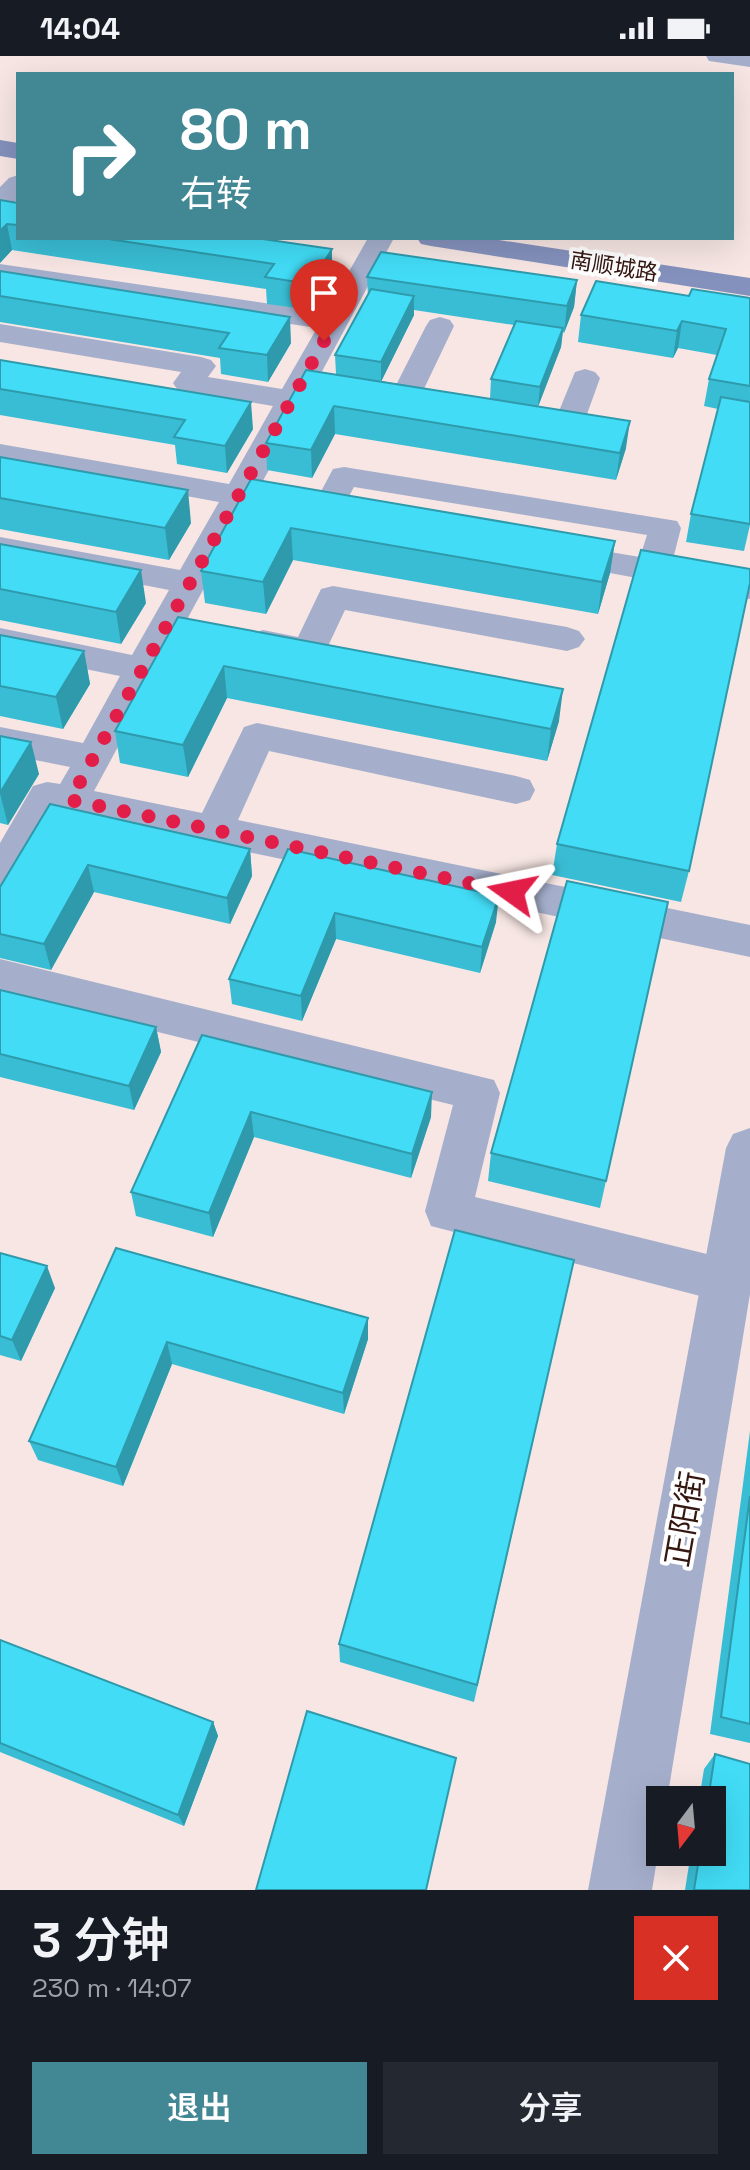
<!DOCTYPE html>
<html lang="zh">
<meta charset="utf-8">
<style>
:root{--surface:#171b24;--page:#242831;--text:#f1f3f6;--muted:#9ea1a6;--accent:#428794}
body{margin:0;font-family:"Space Grotesk","Noto Sans SC",sans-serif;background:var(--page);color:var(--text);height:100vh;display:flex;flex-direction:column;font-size:30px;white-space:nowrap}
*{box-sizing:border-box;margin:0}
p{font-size:26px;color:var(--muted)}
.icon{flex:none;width:44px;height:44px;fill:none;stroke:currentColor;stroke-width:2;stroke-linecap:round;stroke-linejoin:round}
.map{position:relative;height:1834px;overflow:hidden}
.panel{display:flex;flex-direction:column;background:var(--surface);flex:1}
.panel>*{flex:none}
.top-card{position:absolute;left:16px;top:16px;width:718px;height:168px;border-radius:0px;box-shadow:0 8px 32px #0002;background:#428794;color:#fff;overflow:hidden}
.needle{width:52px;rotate:196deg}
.fabs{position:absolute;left:646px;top:1730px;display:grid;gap:16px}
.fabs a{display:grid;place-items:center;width:80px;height:80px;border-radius:0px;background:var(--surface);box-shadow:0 8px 32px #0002;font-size:40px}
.pin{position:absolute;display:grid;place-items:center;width:68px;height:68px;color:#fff;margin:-82px -34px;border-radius:50% 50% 50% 0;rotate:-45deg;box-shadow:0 0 8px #0007}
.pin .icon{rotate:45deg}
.me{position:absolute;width:88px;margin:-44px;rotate:282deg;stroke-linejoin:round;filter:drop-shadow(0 0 6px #0008)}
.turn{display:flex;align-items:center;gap:28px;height:168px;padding:0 32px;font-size:36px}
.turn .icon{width:104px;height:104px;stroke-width:2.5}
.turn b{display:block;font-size:56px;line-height:68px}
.round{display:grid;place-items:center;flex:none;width:84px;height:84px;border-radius:0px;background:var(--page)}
.overview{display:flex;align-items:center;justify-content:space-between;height:136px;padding:0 32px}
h1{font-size:48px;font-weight:600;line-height:60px}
.primary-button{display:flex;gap:16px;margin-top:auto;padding:16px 32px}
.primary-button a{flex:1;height:92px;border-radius:0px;background:var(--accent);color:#fff;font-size:32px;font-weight:600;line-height:92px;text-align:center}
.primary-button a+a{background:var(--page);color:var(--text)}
.status{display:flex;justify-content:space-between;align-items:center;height:56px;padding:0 40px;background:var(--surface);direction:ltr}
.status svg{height:22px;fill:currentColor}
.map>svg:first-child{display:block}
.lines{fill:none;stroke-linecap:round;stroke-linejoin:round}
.minor{fill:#a5afcc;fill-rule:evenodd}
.tertiary{fill:#a5afcc;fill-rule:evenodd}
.secondary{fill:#8491bc;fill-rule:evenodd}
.wall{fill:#39bdd4;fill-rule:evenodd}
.shaded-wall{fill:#2e9aac}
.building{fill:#42dcf6;stroke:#2e9aac;stroke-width:2}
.route{stroke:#e11d48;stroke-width:14;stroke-dasharray:0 25.2}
.labels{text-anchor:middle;stroke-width:8;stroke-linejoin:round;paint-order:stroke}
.far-street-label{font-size:22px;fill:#341711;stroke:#fff}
.near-street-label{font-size:32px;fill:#341711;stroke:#fff}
</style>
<div class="status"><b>14:04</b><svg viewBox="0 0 49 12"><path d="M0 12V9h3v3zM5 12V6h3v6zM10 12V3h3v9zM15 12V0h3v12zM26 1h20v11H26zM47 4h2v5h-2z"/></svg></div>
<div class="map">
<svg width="750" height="1834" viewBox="0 0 750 1834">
<rect width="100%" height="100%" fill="#f7e6e3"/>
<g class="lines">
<path class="minor" d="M706 0H750V11L709 5Z
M18 119V143L9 153 0 155V131L9 122Z
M368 182H394L258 434 273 437 278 444 273 451 262 454 248 451 94 735 202 757 244 671 257 667 516 720 530 724 535 734 530 744 516 748 269 695 238 764 750 869V901L57 756 14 832 0 836V787L33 730 47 726 60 728 70 711 0 697V671L83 687 120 620 0 596V572L132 599 169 534 0 501V481L180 514 219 446 0 406V388L229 428 273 350 177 333 173 327 181 316 0 286V268L201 301 211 304 216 310 208 321 282 333 317 272 0 224V208L326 256Z
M440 261 450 264 454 270 421 339 417 345 406 348 395 345 391 339 426 270 430 264Z
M585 313 595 316 600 322 582 372C561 378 536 370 515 364L511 358 515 352 526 349 559 355 575 316Z
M344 411 677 465 681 472 672 507 750 521V543L556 507 544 504 539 497 544 490 556 487 640 501 647 479 354 431 337 463 326 466 315 463 310 456 333 413Z
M333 530 567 571 579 575 585 583 579 591 567 595 345 554 322 603 310 607 251 594 245 586 251 578 263 574 298 581 321 533Z
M0 903 494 1024 500 1037 475 1141 727 1203 744 1209 750 1228 744 1241 727 1247 431 1170 425 1155 453 1049 0 937Z"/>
<path class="tertiary" d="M750 1072V1238L667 1744H660V1785L652 1834H588L726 1092 733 1078Z"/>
<path class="secondary" d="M0 84 18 87V103L0 100Z
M417 182H486L750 222V240L431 190 421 188Z"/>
</g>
<path class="wall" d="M0 144 18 147V182H256L332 193V220L311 254 267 248 266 233 12 194 0 207Z
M0 215 291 287 268 326 221 318 220 302 0 266Z
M367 221 577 224 574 251 564 277 563 276 561 291 538 350 626 392 616 424 335 378 312 422 267 414 266 387 336 318 335 299 368 240ZM414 254 514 269 491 323 490 343 381 325 414 259Z
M689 240 750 242V469L744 495 686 486 691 458 718 353 704 350 709 323 717 299 678 292 673 302 578 286 581 259Z
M0 304 253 373 227 417 177 408 175 389 0 359Z
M0 401 191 467 169 504 0 473Z
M251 423 615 485 610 517 598 558 293 504 266 558 205 547 201 515Z
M0 488 146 547 121 588 0 564Z
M178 561 559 665 547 705 227 642 188 721 120 707 115 675Z
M0 579 84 595 90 628 63 673 0 660Z
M0 680 39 718 8 769 0 767Z
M50 748 250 793 252 820 230 868 94 836 51 914 0 902V831Z
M557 788 689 815 681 846 552 819Z
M288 793 496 866 480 917 336 883 302 965 232 948 229 923Z
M668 846 600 1152 488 1125 491 1097Z
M0 934 156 971 161 996 134 1054 0 1021Z
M202 979 431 1061 411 1122 254 1081 213 1181 136 1160 131 1136Z
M116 1192 368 1262V1283L344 1358 172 1308 123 1430 38 1404 29 1385Z
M0 1197 55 1232 21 1305 0 1299Z
M568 1231 474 1646 340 1606 339 1588Z
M750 1375V1687L710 1678Z
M0 1584 213 1666 218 1680 184 1770 0 1696Z
M715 1698 750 1834H685L691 1796H712V1744H699L704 1713Z"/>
<path class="shaded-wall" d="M7 168 12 194 0 207V175Z
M332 193V220L311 254 310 228Z
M577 224 574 251 564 277 567 250Z
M414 240V259L381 326V306Z
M290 261 291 287 268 326 267 299Z
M682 265 678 292 673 302 677 275Z
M563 272 561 291 538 351 540 331Z
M251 346 253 373 227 417 225 390Z
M334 350 335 378 312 422 311 394Z
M630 365 626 392 616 424 620 397Z
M188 434 191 467 169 504 165 472Z
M291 472 293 504 266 558 263 526Z
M615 485 610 517 598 558 602 526Z
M141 514 146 547 121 588 116 556Z
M84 595 90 628 63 673 56 641Z
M224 610 227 642 188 721 183 689Z
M563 633 559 665 547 705 551 673Z
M31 686 39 718 8 769 0 737Z
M250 793 252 820 230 868 227 842Z
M88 809 94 836 51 914 44 888Z
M499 840 496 866 480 917 482 891Z
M335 857 336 883 302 965 301 940Z
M156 971 161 996 134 1054 129 1030Z
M432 1036 431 1061 411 1122 412 1098Z
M251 1056 254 1081 213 1181 209 1157Z
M47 1210 55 1232 21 1305 12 1284Z
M368 1262V1283L344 1358 343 1337Z
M167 1286 172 1308 123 1430 116 1411Z
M213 1666 218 1680 184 1770 178 1759Z"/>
<path class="building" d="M0 144 18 147V169L7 168 0 175Z
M102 182H256L332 193 310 228 265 221 274 208Z
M381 196 577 224 567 250 367 221Z
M0 215 290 261 267 299 219 292 229 277 0 240Z
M596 225 689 240 692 233 750 242V330L709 323 726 273 682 265 677 275 581 259Z
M371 233 414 240 381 306 335 299Z
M516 265 563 272 540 331 491 323Z
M0 304 251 346 225 390 174 381 185 364 0 333Z
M306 314 630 365 620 397 334 350 311 394 266 387Z
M721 341 750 346V468L691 458Z
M0 401 188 434 165 472 0 442Z
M251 423 615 485 602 526 291 472 263 526 201 515Z
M0 488 141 514 116 556 0 533Z
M641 494 750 513V527L689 815 557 788Z
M178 561 563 633 551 673 224 610 183 689 115 675Z
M0 579 84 595 56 641 0 630Z
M0 680 31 686 0 737Z
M50 748 250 793 227 842 88 809 44 888 0 878V831Z
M288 793 499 840 482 891 335 857 301 940 229 923Z
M567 825 668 846 606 1125 491 1097Z
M0 934 156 971 129 1030 0 998Z
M202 979 432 1036 412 1098 251 1056 209 1157 131 1136Z
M455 1174 574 1204 477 1629 339 1588Z
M116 1192 368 1262 343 1337 167 1286 116 1411 29 1385Z
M0 1197 47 1210 12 1284 0 1280Z
M750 1440V1668L721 1661Z
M0 1584 213 1666 178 1759 0 1687Z
M307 1655 456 1702 426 1834H256Z
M715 1698 750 1708V1834H694L700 1796H712V1744H708Z"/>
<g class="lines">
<path class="route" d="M324 285 70 744 512 836"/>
</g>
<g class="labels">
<g class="far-street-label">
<text transform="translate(614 210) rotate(9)" y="8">南顺城路</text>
</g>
<g class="near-street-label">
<text transform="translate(685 1463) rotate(-80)" y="11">正阳街</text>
</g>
</g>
</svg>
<div class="fabs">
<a><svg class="needle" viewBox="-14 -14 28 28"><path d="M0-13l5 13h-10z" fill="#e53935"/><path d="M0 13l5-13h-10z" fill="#9ea1a6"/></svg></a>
</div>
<div class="pin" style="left:324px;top:285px;background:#d93025"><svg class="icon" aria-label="arrive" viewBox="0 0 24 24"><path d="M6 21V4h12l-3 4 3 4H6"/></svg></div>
<svg class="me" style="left:512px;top:836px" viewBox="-20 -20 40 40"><path d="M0-17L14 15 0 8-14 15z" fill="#e11d48" stroke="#fff" stroke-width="4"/></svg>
<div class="top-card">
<div class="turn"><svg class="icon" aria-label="right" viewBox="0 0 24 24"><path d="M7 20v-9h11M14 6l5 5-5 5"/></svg><div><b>80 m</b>右转</div></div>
</div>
</div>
<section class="panel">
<div class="overview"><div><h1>3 分钟</h1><p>230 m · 14:07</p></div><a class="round" style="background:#d93025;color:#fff"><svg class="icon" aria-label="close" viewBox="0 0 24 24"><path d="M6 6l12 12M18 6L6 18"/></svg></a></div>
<div class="primary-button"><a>退出</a><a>分享</a></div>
</section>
